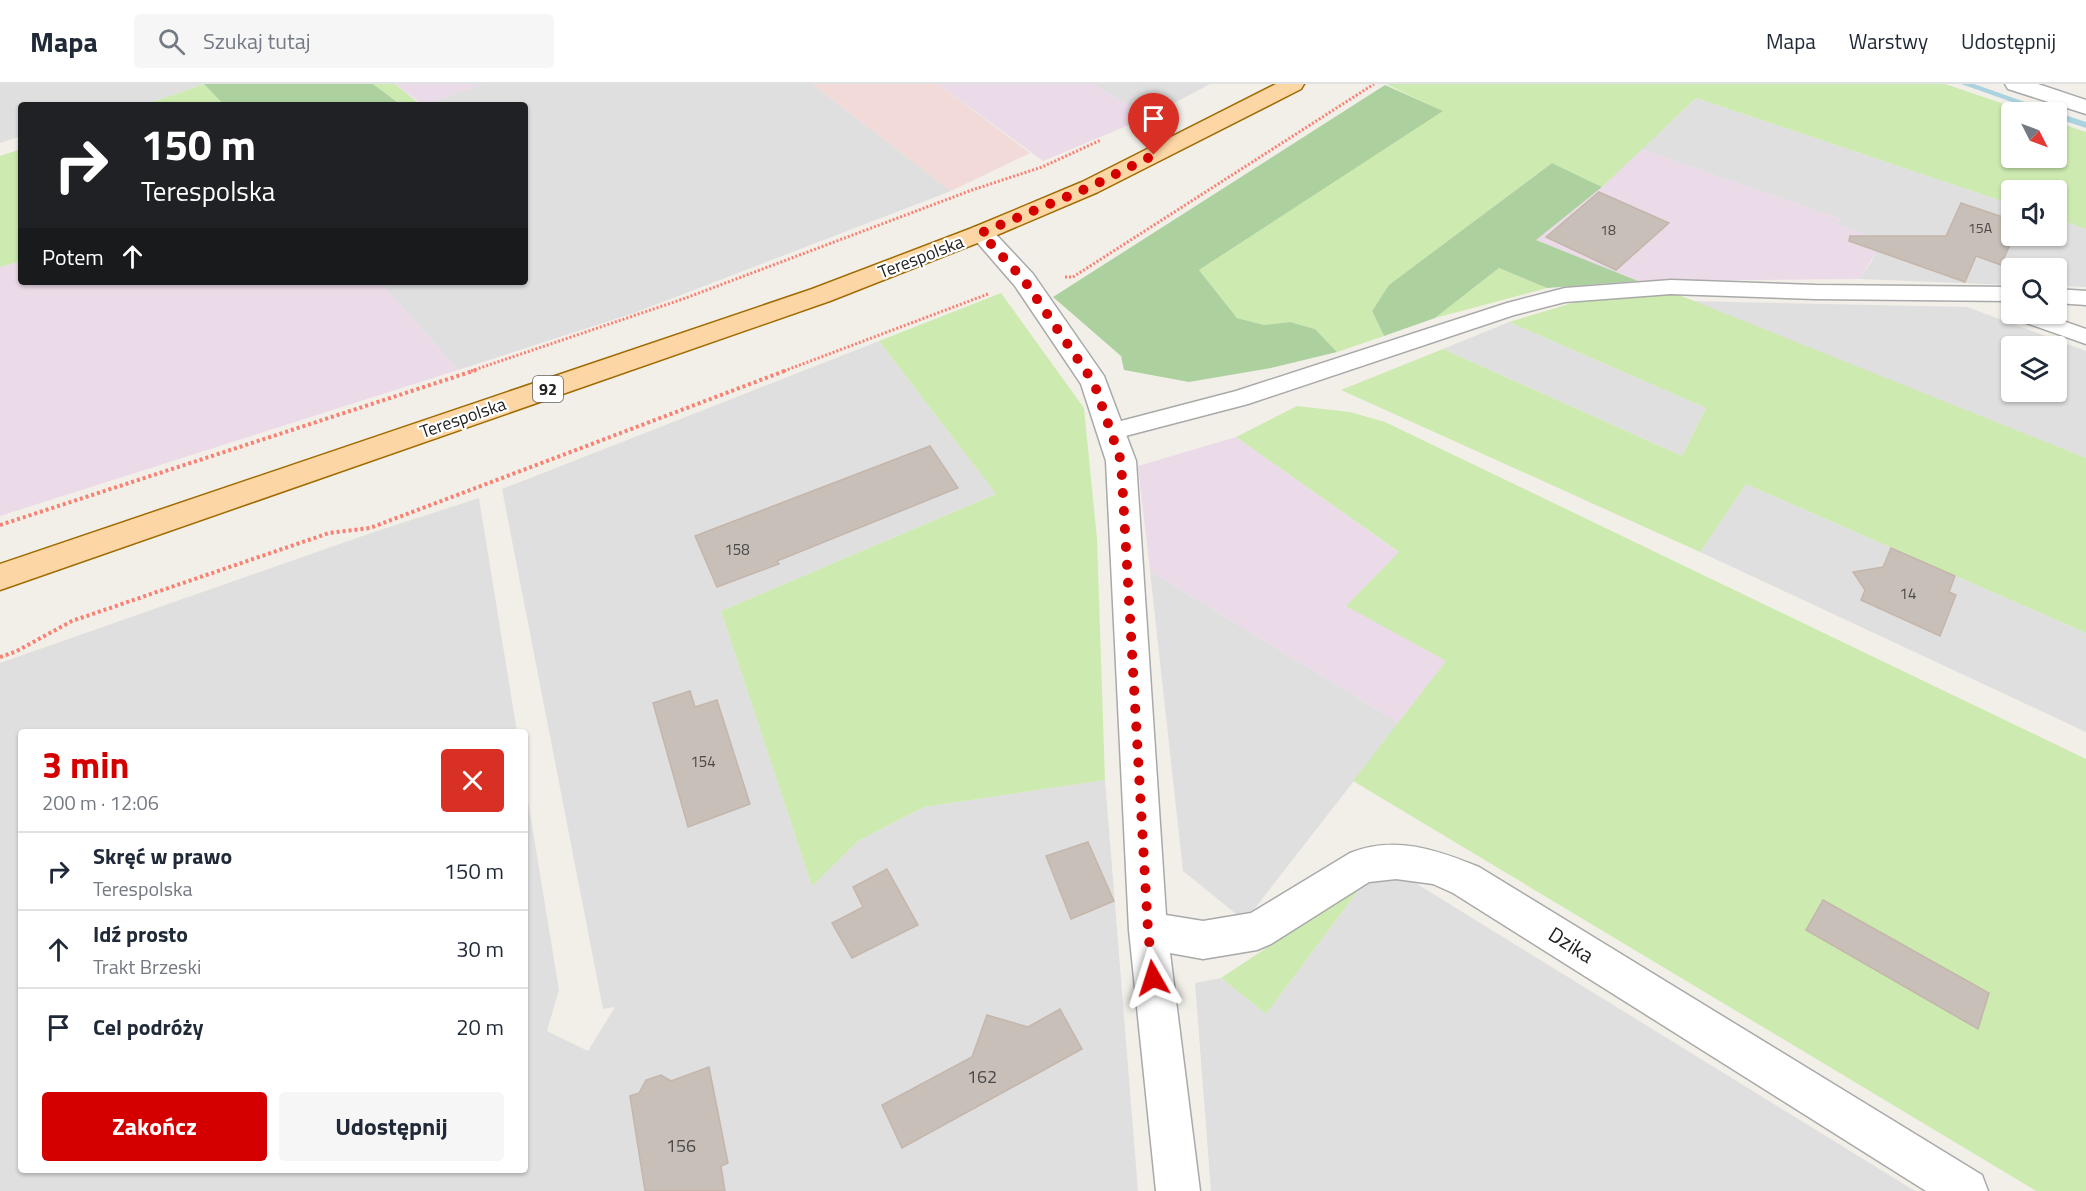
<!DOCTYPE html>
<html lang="pl">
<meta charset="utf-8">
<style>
:root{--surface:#fff;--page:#f6f6f7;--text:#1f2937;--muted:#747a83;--line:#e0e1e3;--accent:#d40000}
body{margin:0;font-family:"Titillium Web",sans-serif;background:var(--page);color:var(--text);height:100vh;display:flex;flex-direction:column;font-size:22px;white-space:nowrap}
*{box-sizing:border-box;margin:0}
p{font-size:20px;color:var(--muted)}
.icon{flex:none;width:33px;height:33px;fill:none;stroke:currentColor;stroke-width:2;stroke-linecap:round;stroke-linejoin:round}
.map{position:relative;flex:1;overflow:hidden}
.panel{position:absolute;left:18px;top:645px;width:510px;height:444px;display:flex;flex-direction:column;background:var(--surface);border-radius:6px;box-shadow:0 2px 4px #0004}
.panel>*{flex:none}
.banner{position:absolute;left:18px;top:18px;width:510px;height:183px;border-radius:6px;box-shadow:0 2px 4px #0004;background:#202124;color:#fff;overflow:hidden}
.needle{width:39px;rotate:132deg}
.controls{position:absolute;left:2001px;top:18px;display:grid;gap:12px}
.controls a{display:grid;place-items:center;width:66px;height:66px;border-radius:6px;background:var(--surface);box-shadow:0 2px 4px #0004;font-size:30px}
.pin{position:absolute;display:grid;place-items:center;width:51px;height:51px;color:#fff;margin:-62px -26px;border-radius:50% 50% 50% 0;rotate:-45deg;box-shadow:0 0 6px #0007}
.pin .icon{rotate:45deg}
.me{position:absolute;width:66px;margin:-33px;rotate:354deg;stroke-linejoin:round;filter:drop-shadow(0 0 4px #0008)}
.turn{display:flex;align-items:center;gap:21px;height:126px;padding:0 24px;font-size:27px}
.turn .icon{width:78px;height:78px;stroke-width:2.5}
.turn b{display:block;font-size:42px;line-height:51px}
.then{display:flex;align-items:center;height:57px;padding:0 24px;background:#0003;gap:12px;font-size:22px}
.round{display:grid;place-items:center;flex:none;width:63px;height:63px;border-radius:6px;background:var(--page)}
.head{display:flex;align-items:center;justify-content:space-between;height:102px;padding:0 24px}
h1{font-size:36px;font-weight:700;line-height:45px;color:var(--accent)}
.button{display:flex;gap:12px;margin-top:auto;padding:12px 24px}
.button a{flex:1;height:69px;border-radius:6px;background:var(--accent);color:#fff;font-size:24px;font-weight:700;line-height:69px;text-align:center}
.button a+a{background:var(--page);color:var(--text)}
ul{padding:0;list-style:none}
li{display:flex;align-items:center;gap:18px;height:78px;padding:0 24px;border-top:2px solid var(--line)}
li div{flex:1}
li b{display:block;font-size:22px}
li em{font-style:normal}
header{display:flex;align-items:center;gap:36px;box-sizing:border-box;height:84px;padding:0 30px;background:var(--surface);border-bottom:2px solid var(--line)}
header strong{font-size:28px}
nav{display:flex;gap:33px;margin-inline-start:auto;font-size:21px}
.search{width:420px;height:54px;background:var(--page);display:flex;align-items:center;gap:15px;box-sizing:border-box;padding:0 21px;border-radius:6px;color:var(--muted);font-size:22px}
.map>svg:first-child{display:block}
.residential{fill:#e0dfdf;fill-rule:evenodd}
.commercial{fill:#f2dad9}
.industrial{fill:#ebdbe8}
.grass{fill:#cdebb0}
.forest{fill:#add19e}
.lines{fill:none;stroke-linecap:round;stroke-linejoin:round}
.stream{fill:#aad3df;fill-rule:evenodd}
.building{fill:#c7bfb8;stroke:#c4b6ab;stroke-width:1.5}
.service-casing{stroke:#a9a9a9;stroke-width:3}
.minor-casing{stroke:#a9a9a9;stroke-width:3}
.tertiary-casing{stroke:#a9a9a9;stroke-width:3}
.primary-casing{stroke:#a06b00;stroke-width:3}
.path-far1{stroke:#fa8072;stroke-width:3;stroke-dasharray:2 2;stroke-linecap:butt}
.path{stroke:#fa8072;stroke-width:4;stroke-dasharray:3 3;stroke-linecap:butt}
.service{fill:#fff;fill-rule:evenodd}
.minor{fill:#fff;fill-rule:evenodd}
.tertiary{fill:#fff;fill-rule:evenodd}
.primary{fill:#fcd6a4;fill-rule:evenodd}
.route{stroke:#d40000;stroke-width:10;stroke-dasharray:0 18}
.labels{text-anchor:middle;stroke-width:4.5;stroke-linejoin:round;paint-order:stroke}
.far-number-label{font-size:14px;fill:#4b4948}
.number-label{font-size:15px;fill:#4b4948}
.shield{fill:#fff;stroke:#646464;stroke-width:1.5}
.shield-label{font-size:16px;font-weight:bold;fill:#222}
.street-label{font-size:18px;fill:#222;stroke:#fff}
.near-number-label{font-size:18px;fill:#4b4948}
.near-street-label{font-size:21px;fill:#222;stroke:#fff}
</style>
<header>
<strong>Mapa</strong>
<div class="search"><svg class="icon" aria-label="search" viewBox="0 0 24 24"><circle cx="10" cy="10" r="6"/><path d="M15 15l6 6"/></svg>Szukaj tutaj</div>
<nav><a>Mapa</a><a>Warstwy</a><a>Udostępnij</a></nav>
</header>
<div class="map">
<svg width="2086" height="1107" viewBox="0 0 2086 1107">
<rect width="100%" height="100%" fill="#f2efe9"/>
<path class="residential" d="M0 0H204L144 21H21V52L0 59Z
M483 0H812L951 107 634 229 458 286 380 198H525V21H423Z
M1093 0H1210L1148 33Z
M1696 14 2011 120 2012 152H2056L2057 135 2086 145V203L2057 202 2056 184H2012L2011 201 1859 195 1873 175 1881 156 1837 140 1840 135 1641 65Z
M1688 217 1967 223 2086 267V374ZM2012 262H2056V308H2012Z
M1509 238 1706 324 1682 372 1443 265Z
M879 257 996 410 721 527 812 802 858 757 924 723 1105 696 1138 1107H0V579L374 448 479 414 517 648H21V1086H525V699L559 906 547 947 588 967 615 923 603 925 502 405Z
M1746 400 2086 549V648L1700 468Z
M1150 487 1399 639 1245 837 1183 787Z
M1409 795 1915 1107H1211L1195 899 1221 894 1266 930 1363 800Z"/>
<path class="commercial" d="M812 0H938L1030 69 951 107Z"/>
<path class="industrial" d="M395 0H483L423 21Z
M938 0H1093L1148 33 1043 77Z
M1641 65 1840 135 1837 140 1881 156 1877 167 1859 195 1638 197 1535 156 1602 103Z
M21 177V198H380L458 286 0 432V183Z
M1236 353 1400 469 1446 577 1399 639 1150 487 1138 382Z"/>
<path class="grass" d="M204 0 224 21H144Z
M373 0H395L421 21H401Z
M1386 0H1945L2028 28H2012V74H2056L2057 38 2086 48V145L2057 135 2056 106H2012L2011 120 1696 14 1602 103 1552 79 1390 201 1372 227 1384 252 1337 268 1315 245 1290 238 1264 241 1237 234 1199 186 1442 27Z
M21 65V177L0 183V72Z
M1499 184 1547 204 1435 234Z
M1001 209 1084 324 1097 455 1105 696 924 723 858 757 812 802 721 527 996 410 879 257Z
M1674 209 2086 374V549L1746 400 1700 468 1341 306 1443 265 1682 372 1706 324 1509 238 1579 217Z
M1297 322 1350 328 1385 338 2086 675V1107H2036L1353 697 1446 577 1346 522 1399 468 1236 353Z
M1363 800 1266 930 1221 894Z"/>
<path class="forest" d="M204 0H373L401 21H224Z
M1385 1 1443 27 1199 186 1237 234 1264 241 1290 238 1315 245 1337 268 1271 284 1189 298 1124 286 1121 272 1053 213Z
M1552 79 1602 103 1536 156 1638 197 1547 204 1499 184 1435 234 1384 252 1372 227 1389 201Z"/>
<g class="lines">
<path class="stream" d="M1961 0H1974L2053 28H2040Z
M2055 28 2059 29 2086 38V44L2056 34Z"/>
</g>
<path class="building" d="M1599 108 1669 139 1616 186 1546 153Z
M1961 119 2012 136V156L2001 181 1976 172 1965 198 1849 157 1850 152H1946Z
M930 362 958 404 777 477 779 480 717 503 695 452Z
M1891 464 1955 492 1949 508 1956 511 1940 552 1861 516 1865 506 1853 488 1883 483Z
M690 607 695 623 717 616 750 720 688 743 653 619Z
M1088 758 1114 817 1071 835 1046 772Z
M887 785 918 841 852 874 832 839 863 823 853 803Z
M1823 816 1989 909 1978 945 1806 846Z
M1060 925 1082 965 902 1064 882 1021 972 973 987 931 1028 943Z
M709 983 728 1079 721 1082 725 1107H645L630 1012 639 1009 646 996 661 991 671 997Z"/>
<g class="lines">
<defs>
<path id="service" d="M1671 196 1815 201 2012 203V217L1815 215 1671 210 1565 218 1514 231 1248 320 1110 356 1102 354 1098 348 1102 342 1236 307 1507 219 1565 204Z
M2056 205 2086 207V221L2056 219Z
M2012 230H2043L2086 245V260L2015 235Z"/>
<path id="minor" d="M981 141 990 144 1033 190 1104 292 1136 377 1166 831 1203 837 1251 829 1350 769C1395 751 1437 766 1479 783L1982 1091 1988 1107H1926L1453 809 1433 800 1396 795 1369 798 1271 860 1257 866 1203 875 1170 869 1200 1107H1156L1129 846 1106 377 1081 300 1015 202 969 149 972 144Z"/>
<path id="tertiary" d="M2005 0H2038L2086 16V30L2008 5Z"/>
<path id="primary" d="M1276 0H1304L1301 5 1098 108 990 154 830 217 0 506V480L812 205 972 144 1082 98Z"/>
</defs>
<use href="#service" class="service-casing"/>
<use href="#minor" class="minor-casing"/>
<use href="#tertiary" class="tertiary-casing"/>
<use href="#primary" class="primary-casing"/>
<path class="path-far1" d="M1065 193H1073L1374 0
M471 287 683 215 972 106 1042 83 1101 56
M784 287 988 210"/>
<path class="path" d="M0 441 476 286
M0 573 15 568 72 537 329 449 370 444 787 286"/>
<use href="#service" class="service"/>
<use href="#minor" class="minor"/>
<use href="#tertiary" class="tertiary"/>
<use href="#primary" class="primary"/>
</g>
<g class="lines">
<path class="route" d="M1153 894 1148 846 1121 377 1094 299 1024 196 981 149 1090 103 1154 71"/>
</g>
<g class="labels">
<g class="far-number-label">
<text x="1980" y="149">15A</text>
<text x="1608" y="151">18</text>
</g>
<g class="number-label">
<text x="737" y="471">158</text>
<text x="1908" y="515">14</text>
<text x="703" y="683">154</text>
</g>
<rect class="shield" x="533" y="292" width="30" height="26" rx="4.5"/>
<g class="shield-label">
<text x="548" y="311">92</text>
</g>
<g class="street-label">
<text transform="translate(921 173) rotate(-21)" y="6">Terespolska</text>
<text transform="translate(463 334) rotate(-19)" y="6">Terespolska</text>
</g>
<g class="near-number-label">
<text x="982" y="999">162</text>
<text x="681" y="1068">156</text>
</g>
<g class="near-street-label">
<text transform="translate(1571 861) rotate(32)" y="7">Dzika</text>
</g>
</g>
</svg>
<div class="controls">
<a><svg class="needle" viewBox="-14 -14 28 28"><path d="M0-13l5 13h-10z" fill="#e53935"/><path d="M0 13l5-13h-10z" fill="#747a83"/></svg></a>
<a><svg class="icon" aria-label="sound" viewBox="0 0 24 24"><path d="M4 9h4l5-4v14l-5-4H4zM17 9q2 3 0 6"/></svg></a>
<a><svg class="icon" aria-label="search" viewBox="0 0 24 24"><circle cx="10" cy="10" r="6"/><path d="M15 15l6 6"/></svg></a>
<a><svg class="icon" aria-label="layers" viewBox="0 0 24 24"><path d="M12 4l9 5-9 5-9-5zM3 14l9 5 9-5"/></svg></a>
</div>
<div class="pin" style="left:1154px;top:71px;background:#d93025"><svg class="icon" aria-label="arrive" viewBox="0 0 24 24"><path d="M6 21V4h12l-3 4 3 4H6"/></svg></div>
<svg class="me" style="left:1153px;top:894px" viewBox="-20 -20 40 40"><path d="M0-17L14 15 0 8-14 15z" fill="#d40000" stroke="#fff" stroke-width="4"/></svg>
<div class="banner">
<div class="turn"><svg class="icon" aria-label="right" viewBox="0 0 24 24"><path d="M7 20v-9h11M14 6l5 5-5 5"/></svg><div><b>150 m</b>Terespolska</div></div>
<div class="then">Potem<svg class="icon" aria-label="ahead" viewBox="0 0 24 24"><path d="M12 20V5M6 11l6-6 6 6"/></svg></div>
</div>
<section class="panel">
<div class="head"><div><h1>3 min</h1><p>200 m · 12:06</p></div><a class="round" style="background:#d93025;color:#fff"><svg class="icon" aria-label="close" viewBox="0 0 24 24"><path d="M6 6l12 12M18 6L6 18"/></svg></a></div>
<ul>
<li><svg class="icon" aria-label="right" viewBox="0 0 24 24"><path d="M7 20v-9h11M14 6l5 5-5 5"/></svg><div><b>Skręć w prawo</b><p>Terespolska</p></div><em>150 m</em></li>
<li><svg class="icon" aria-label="ahead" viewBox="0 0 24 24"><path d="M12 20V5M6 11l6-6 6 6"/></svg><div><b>Idź prosto</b><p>Trakt Brzeski</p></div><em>30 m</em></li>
<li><svg class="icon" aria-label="arrive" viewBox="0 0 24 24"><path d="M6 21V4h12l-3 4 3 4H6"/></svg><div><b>Cel podróży</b></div><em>20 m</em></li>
</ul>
<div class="button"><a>Zakończ</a><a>Udostępnij</a></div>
</section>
</div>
